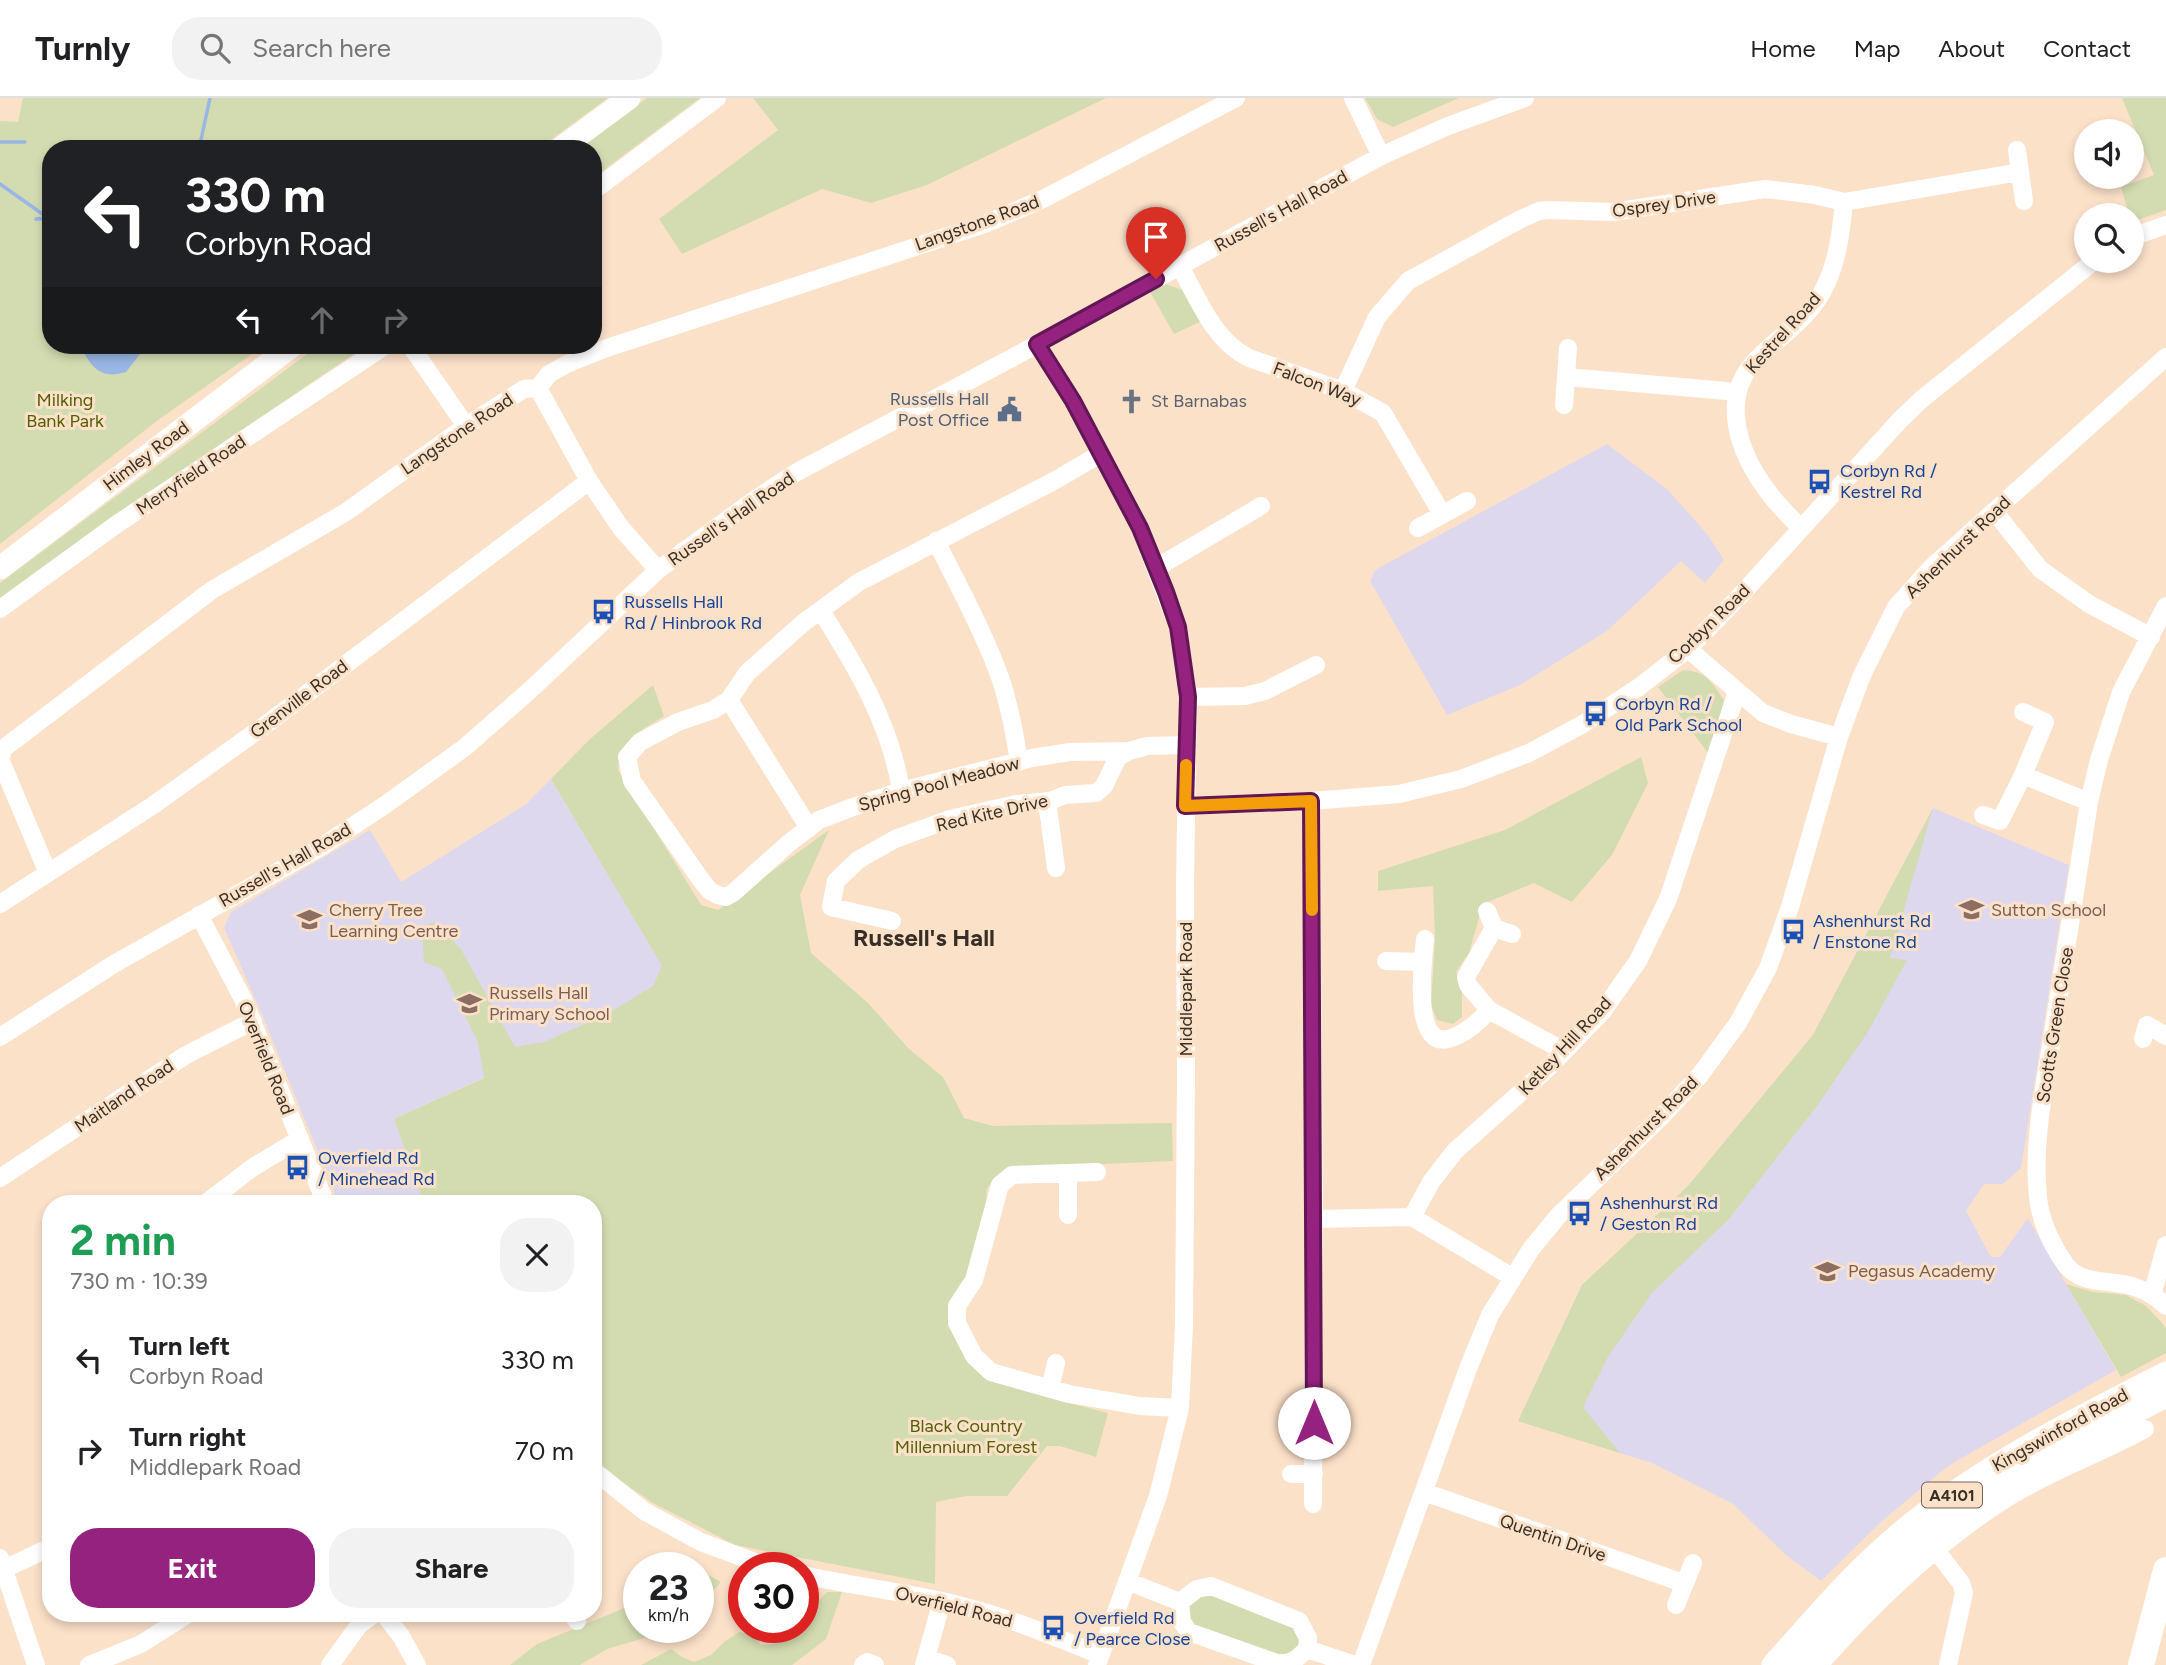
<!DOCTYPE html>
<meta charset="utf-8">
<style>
:root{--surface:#fff;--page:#f2f2f2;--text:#202124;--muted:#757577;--line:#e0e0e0;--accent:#962280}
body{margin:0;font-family:Figtree,sans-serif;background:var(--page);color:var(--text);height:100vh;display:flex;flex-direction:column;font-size:26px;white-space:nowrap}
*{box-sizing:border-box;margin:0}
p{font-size:23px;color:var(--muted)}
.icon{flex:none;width:38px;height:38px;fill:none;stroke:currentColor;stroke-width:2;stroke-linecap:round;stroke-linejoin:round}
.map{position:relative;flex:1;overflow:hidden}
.side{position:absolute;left:42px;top:1097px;width:560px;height:427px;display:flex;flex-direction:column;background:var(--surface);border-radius:28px;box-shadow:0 4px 10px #0003}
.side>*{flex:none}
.top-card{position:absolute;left:42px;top:42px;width:560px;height:214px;border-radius:28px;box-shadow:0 4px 10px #0003;background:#202124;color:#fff;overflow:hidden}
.buttons{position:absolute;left:2074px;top:21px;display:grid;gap:14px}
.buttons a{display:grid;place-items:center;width:70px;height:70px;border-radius:50%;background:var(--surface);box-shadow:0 4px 10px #0003;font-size:35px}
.speed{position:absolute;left:623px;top:1454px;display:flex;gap:14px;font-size:35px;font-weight:700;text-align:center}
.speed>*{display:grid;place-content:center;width:91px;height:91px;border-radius:50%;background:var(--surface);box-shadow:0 4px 10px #0003;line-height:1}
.speed small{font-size:18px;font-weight:400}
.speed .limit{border:10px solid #d22;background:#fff;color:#111}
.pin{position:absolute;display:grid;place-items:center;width:60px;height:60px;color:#fff;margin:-72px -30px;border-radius:50% 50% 50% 0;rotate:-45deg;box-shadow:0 0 7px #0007}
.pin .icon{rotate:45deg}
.me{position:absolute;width:77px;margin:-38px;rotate:0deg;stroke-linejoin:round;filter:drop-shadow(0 0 5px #0008)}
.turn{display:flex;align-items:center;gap:24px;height:147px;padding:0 28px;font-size:32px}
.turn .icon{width:91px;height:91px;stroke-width:2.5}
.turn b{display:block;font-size:49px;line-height:60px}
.lanes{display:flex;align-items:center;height:66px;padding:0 28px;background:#0003;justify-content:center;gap:35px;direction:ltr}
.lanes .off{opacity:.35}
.round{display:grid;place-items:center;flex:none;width:74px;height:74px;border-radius:28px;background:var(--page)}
.summary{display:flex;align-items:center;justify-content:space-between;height:119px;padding:0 28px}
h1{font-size:42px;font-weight:700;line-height:52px;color:#1e9e55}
.button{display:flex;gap:14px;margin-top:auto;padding:14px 28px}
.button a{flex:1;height:80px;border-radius:28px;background:var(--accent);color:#fff;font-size:28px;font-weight:700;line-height:80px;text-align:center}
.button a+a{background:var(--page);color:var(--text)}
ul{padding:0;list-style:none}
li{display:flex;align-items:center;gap:21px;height:91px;padding:0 28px}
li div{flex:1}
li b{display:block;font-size:26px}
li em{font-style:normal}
header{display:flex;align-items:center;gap:42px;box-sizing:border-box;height:98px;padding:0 35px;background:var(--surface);border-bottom:2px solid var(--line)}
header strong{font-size:33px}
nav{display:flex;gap:38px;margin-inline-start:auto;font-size:24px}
.search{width:490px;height:63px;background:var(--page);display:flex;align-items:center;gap:18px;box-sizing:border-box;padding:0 24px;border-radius:28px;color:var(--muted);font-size:26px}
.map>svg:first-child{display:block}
.education{fill:#ded8ee}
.green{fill:#d3dcb1}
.water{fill:#99b6e4}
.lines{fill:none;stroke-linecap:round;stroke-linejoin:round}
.stream{stroke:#99b6e4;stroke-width:3.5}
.minor{stroke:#fff;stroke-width:18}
.major{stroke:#fff;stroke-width:23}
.highway{stroke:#fff;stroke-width:26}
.route-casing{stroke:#621653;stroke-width:18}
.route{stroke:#962280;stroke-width:12}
.slow{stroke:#f59e0b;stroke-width:12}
.labels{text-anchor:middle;stroke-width:6;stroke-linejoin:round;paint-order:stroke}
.shield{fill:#fce1c9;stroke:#746456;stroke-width:2}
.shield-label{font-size:16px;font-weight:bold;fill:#392e25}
.street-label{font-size:18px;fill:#392e25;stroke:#fce1c9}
.service-label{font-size:18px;fill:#4e5e75;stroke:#fce1c9;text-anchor:end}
.park-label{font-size:18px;fill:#535e05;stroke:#fce1c9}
.worship-label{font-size:18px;fill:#5b616d;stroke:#fce1c9;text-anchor:start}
.transit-label{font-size:18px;fill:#164399;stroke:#fce1c9;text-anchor:start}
.education-label{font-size:18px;fill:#785e54;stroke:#fce1c9;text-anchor:start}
.district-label{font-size:24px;font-weight:bold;fill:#392e25;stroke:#fce1c9}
</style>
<header>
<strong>Turnly</strong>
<div class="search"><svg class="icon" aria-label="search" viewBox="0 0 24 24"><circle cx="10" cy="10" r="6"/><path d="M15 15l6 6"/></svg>Search here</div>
<nav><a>Home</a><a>Map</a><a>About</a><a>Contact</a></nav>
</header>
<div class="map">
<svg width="2166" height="1567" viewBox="0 0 2166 1567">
<rect width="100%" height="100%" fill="#fce1c9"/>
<path class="education" d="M1607 346 1668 392 1707 436 1724 462 1705 485 1681 463 1607 533 1520 587 1447 617 1370 483 1375 472Z
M551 681 676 891 394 1021 421 1097 401 1106H339L263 919 224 830 231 814 370 732 401 784 525 707Z
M1933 710 2069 767 2021 1070 2003 1086H1984L1966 1113 1991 1159H2000L2028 1120 2116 1272 1948 1368 1882 1423 1821 1483 1786 1457 1733 1406 1652 1365 1518 1323 1582 1187 1688 1088 1813 937Z"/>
<path class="green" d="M23 0H608L538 51H51V247H265L158 322 0 446V23L18 24Z
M647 0H700L593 80V51H577Z
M753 0H1106L927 87 871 105 822 91 682 156 659 121 778 32Z
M1365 0H1459L1393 29 1377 21Z
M2122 0H2166V112L2132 124V117H2129L2121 89 2154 77Z
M1165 186 1185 193 1202 223 1174 236 1150 194Z
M319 247H367L231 339 0 504V485Z
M1683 572C1708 574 1710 583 1724 602L1719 627 1708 655 1658 589Z
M653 587 664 618C641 633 619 641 618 672L701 807 718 812 829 732 800 797 811 855 868 905 908 950 943 979 964 1020 993 1028 1172 1025 1173 1063 1011 1070 998 1076 987 1091 985 1116 971 1173 956 1196 987 1281 1046 1299 1108 1315 1096 1359 1060 1348H1047L1007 1398H966L936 1404 935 1486 735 1447 653 1405 593 1364V1106H401L421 1097 394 1021 484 980 478 944 442 871 424 864 422 829 434 824 461 851 515 949 544 944 609 915 653 888 662 868 551 681 590 641Z
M1641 659 1648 685 1612 757 1572 804 1534 785 1483 806 1469 855 1456 874 1462 887V919L1453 926 1437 922 1431 907 1435 840 1433 788 1378 793V773L1505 732Z
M1933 710 1890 860 1907 862 1868 934 1817 1008 1729 1121 1652 1195 1608 1259 1583 1309 1620 1355 1518 1323 1582 1187 1688 1088 1813 937Z
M2066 1186 2093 1194 2126 1197 2146 1208 2163 1226 2166 1231V1255L2121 1279Z
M699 1472 721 1484 698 1509V1474Z
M827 1494H842L826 1541 792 1567H641L671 1551 682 1559 694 1564 711 1557 724 1544 739 1534 753 1537 761 1547C776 1546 789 1545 797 1530H803V1519Z
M1204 1494 1297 1526 1300 1546 1285 1560 1189 1525 1188 1507Z
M639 1504V1530H678L607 1551 580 1567H510L537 1546Z"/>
<path class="water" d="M80 247H147L126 274C100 282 91 269 80 247Z"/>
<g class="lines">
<path class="stream" d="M0 44H25
M199 51 210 0
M0 86 51 122
M36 121 48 120"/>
<path class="minor" d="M1353 0 1381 58
M2017 52 2024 103
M593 93 717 0
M2132 139 2166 127
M1180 168C1198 201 1214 243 1249 260L1343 293 1383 315 1442 416
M1037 246 1073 303 1140 430 1178 529 1188 599 1185 786 1186 979 1184 1227 1180 1310 1158 1398 1097 1567
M410 247 466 328
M1567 279 1738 294
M538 290 589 383 621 430 658 472
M1343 293 1377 219 1408 183 1519 122 1539 113 1549 112 1613 114 1765 91 1815 97 1844 104 2020 74
M1564 307 1568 250
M1100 356 1054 383 859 484 803 525 747 575 729 602 713 612 678 624 640 644 627 659 632 683 701 782 710 793 718 797 726 799 733 795 789 745 819 722 853 709 901 693 1032 660 1070 654 1129 653
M1994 413 2040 471 2089 506 2151 539
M1418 430 1467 403
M1801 431C1791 419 1778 408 1769 395 1739 356 1718 300 1757 261 1778 240 1806 222 1821 196 1837 169 1841 135 1844 104
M936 443C959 489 985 536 1002 585 1010 611 1015 637 1019 664
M1156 470 1261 408
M2166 508 2121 594 2099 662 2089 704C2077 781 2065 858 2053 935 2045 988 2032 1045 2038 1099 2040 1122 2052 1148 2066 1167 2082 1188 2112 1181 2135 1189 2146 1193 2158 1200 2166 1208
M0 511 117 426 386 247
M821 513C856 568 891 627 901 693
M1688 551 1763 615 1791 626 1839 639
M1188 599 1245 598 1265 593 1316 567
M729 602 809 730
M2023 677 2089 704
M1047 703 1056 770
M1311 703 1314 1121 1313 1406
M1185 708 1311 703 1399 696 1461 681 1529 655 1583 626 1639 589 1688 551 1738 500 1900 322 1922 301 2094 163
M1983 717 2000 723 2023 677 2045 624 2023 614
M48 775 0 661 4 650 212 492 346 414 466 328 524 291 538 290 549 276 567 266 607 250 985 126 1043 101 1236 0
M0 806 152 708 268 625 589 383
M1487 813 1494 830 1512 836
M199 817 243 901 326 1106
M892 823 831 809 836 783 858 762 895 741 950 721 1016 706 1050 703 1065 697 1096 695 1104 688 1118 659 1129 653 1147 648 1187 647
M1425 841C1423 863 1410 958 1454 939 1467 934 1481 922 1489 912L1564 953
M1386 863 1423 864
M1489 912 1468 887 1466 879 1494 830
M0 939 114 866 321 749 385 707 464 650 528 594 658 472 757 400 797 374 1010 261 1381 58 1448 28 1525 0
M2143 941 2147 927 2166 938
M1097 1074 1012 1077 1000 1087 974 1182 957 1208V1225L974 1258 991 1274 1069 1296 1140 1308 1180 1310
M1068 1075V1117
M0 1080 186 957 253 923
M205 1106 252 1070 300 1041
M1412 1119 1431 1084 1455 1053 1548 970 1602 914 1638 863 1668 801 1737 594
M1314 1121 1412 1119 1512 1179
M2152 1197 2166 1147
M1050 1291 1056 1265
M593 1372 644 1413 701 1444 771 1470
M1291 1376H1314
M1424 1394 1683 1485
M1929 1443 1961 1485 1964 1495 1948 1567
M0 1460 36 1567
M4 1471 51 1449
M803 1477C849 1487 896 1493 942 1503 997 1515 1048 1536 1100 1557
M1127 1483 1180 1504 1197 1491 1211 1488 1299 1523 1308 1540 1307 1551 1355 1567
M1180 1504 1182 1524 1189 1534 1277 1565C1291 1567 1298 1560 1307 1551
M1676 1507 1693 1465
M384 1516 401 1538 417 1567
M572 1516 577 1523
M926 1560 947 1567
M89 1567 141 1546 188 1516
M330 1567 359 1527 374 1516
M863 1567 867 1564 875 1567
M924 1567 942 1503
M1361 1567 1469 1268 1490 1217 1531 1151 1559 1117 1660 1020 1700 977 1738 925 1768 870 1790 809 1839 639 1862 577 1896 509 1931 470 2166 259
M1819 1567C1871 1508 1928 1453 1993 1409 2040 1377 2095 1358 2145 1331"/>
<path class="major" d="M560 51 629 0
M0 470 293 247
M1773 1567C1819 1515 1864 1462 1919 1420 1995 1362 2081 1318 2166 1275
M1797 1567 1864 1492 1924 1438 1970 1404 2070 1347 2166 1298"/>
<path class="highway" d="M2141 1567 2166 1472"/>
</g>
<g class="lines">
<defs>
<path id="route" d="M1156 181 1037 246 1073 303 1140 430 1166 494 1178 529 1188 599 1185 708 1311 703 1314 1325"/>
</defs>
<use href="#route" class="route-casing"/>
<use href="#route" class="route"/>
<path class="slow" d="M1186 667 1185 708 1311 703 1312 812"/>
</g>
<defs>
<symbol id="church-bare" viewBox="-9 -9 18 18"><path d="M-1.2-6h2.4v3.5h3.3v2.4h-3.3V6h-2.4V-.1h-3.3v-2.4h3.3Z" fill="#6b7280" stroke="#fce1c9" stroke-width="2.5" paint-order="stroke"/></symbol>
<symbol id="civic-bare" viewBox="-9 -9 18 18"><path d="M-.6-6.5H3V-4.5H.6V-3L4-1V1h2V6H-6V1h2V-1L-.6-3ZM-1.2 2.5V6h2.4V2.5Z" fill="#5c6f8a" stroke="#fce1c9" stroke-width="2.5" paint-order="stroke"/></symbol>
<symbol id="bus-bare" viewBox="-9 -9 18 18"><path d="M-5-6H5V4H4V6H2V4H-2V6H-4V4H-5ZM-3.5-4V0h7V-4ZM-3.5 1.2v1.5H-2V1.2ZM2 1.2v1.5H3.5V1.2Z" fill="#1a4fb4" stroke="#fce1c9" stroke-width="2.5" paint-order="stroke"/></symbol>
<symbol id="school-bare" viewBox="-9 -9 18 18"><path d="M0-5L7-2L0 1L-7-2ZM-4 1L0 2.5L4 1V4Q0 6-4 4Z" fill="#8d6e63" stroke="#fce1c9" stroke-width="2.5" paint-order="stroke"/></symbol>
</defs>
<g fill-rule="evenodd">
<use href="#church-bare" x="1114" y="286" width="35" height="35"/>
<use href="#civic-bare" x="992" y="294" width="35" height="35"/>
<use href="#bus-bare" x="1802" y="366" width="35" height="35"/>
<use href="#bus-bare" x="586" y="496" width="35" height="35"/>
<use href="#bus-bare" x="1578" y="598" width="35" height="35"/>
<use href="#school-bare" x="1954" y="794" width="35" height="35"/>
<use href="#school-bare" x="292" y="804" width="35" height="35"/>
<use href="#bus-bare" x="1776" y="816" width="35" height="35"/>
<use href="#school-bare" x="452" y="888" width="35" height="35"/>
<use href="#bus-bare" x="280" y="1052" width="35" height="35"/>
<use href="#bus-bare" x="1562" y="1098" width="35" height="35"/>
<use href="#school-bare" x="1810" y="1156" width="35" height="35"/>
<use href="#bus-bare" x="1036" y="1512" width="35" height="35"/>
</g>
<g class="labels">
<rect class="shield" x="1922" y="1384.5" width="60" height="25" rx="5"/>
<g class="shield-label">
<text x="1952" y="1403">A4101</text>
</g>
<g class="street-label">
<text transform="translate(1664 106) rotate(-8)" y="6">Osprey Drive</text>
<text transform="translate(1281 113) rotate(-29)" y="6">Russell's Hall Road</text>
<text transform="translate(977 125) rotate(-20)" y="6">Langstone Road</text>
<text transform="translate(1783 235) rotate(-48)" y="6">Kestrel Road</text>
<text transform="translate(1317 286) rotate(21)" y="6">Falcon Way</text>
<text transform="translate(457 336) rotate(-34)" y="6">Langstone Road</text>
<text transform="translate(146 358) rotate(-37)" y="6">Himley Road</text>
<text transform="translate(191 377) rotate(-34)" y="6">Merryfield Road</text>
<text transform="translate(731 421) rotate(-35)" y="6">Russell's Hall Road</text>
<text transform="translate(1958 449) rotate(-44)" y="6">Ashenhurst Road</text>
<text transform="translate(1709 526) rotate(-44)" y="6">Corbyn Road</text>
<text transform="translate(299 601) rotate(-37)" y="6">Grenville Road</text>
<text transform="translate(939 686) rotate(-15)" y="6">Spring Pool Meadow</text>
<text transform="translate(992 715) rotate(-13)" y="6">Red Kite Drive</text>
<text transform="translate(285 767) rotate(-30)" y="6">Russell's Hall Road</text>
<text transform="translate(1186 891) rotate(-90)" y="6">Middlepark Road</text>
<text transform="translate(2055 927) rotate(-81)" y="6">Scotts Green Close</text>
<text transform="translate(1565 948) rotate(-47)" y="6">Ketley Hill Road</text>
<text transform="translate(266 960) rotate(68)" y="6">Overfield Road</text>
<text transform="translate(124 998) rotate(-34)" y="6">Maitland Road</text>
<text transform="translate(1646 1030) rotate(-45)" y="6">Ashenhurst Road</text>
<text transform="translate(2060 1332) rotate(-29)" y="6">Kingswinford Road</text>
<text transform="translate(1553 1440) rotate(19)" y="6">Quentin Drive</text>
<text transform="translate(954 1509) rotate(14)" y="6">Overfield Road</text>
</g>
<g class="service-label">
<text x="989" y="307">Russells Hall<tspan x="989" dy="21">Post Office</tspan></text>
</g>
<g class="park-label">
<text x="65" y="308">Milking<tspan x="65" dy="21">Bank Park</tspan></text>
<text x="966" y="1334">Black Country<tspan x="966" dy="21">Millennium Forest</tspan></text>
</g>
<g class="worship-label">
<text x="1151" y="309">St Barnabas</text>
</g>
<g class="transit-label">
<text x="1840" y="379">Corbyn Rd /<tspan x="1840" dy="21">Kestrel Rd</tspan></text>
<text x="624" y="510">Russells Hall<tspan x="624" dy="21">Rd / Hinbrook Rd</tspan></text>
<text x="1615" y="612">Corbyn Rd /<tspan x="1615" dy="21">Old Park School</tspan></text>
<text x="1813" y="829">Ashenhurst Rd<tspan x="1813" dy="21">/ Enstone Rd</tspan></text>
<text x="318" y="1066">Overfield Rd<tspan x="318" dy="21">/ Minehead Rd</tspan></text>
<text x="1600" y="1111">Ashenhurst Rd<tspan x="1600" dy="21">/ Geston Rd</tspan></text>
<text x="1074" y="1526">Overfield Rd<tspan x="1074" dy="21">/ Pearce Close</tspan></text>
</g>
<g class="education-label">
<text x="329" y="818">Cherry Tree<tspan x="329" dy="21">Learning Centre</tspan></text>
<text x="1991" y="818">Sutton School</text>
<text x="489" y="901">Russells Hall<tspan x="489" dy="21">Primary School</tspan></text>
<text x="1848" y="1179">Pegasus Academy</text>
</g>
<g class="district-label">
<text x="924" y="848">Russell's Hall</text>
</g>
</g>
</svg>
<div class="buttons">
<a><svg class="icon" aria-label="sound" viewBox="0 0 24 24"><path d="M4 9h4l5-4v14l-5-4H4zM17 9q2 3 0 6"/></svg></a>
<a><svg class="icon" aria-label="search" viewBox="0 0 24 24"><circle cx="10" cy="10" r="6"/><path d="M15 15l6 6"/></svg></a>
</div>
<div class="speed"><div>23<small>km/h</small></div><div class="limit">30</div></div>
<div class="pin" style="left:1156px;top:181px;background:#d93025"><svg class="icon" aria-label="arrive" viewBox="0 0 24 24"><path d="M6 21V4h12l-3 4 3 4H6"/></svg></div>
<svg class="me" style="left:1314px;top:1325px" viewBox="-20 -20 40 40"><circle r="19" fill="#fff"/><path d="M0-13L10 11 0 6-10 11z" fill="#962280"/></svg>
<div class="top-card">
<div class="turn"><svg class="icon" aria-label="left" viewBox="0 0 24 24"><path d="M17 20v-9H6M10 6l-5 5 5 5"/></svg><div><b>330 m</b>Corbyn Road</div></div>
<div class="lanes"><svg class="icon" aria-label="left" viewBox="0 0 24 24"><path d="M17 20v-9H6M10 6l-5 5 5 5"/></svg><svg class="icon off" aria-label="ahead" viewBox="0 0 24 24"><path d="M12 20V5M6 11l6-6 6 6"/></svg><svg class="icon off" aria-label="right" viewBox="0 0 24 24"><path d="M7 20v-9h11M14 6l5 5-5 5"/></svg></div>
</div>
<section class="side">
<div class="summary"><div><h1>2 min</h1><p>730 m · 10:39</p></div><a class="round"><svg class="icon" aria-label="close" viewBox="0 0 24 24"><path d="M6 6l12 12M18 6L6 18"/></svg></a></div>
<ul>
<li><svg class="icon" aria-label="left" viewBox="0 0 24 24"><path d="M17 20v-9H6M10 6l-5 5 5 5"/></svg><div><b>Turn left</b><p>Corbyn Road</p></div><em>330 m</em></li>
<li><svg class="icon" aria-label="right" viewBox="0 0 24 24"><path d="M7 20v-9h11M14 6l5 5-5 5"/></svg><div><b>Turn right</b><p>Middlepark Road</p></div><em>70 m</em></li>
</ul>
<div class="button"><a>Exit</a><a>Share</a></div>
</section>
</div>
